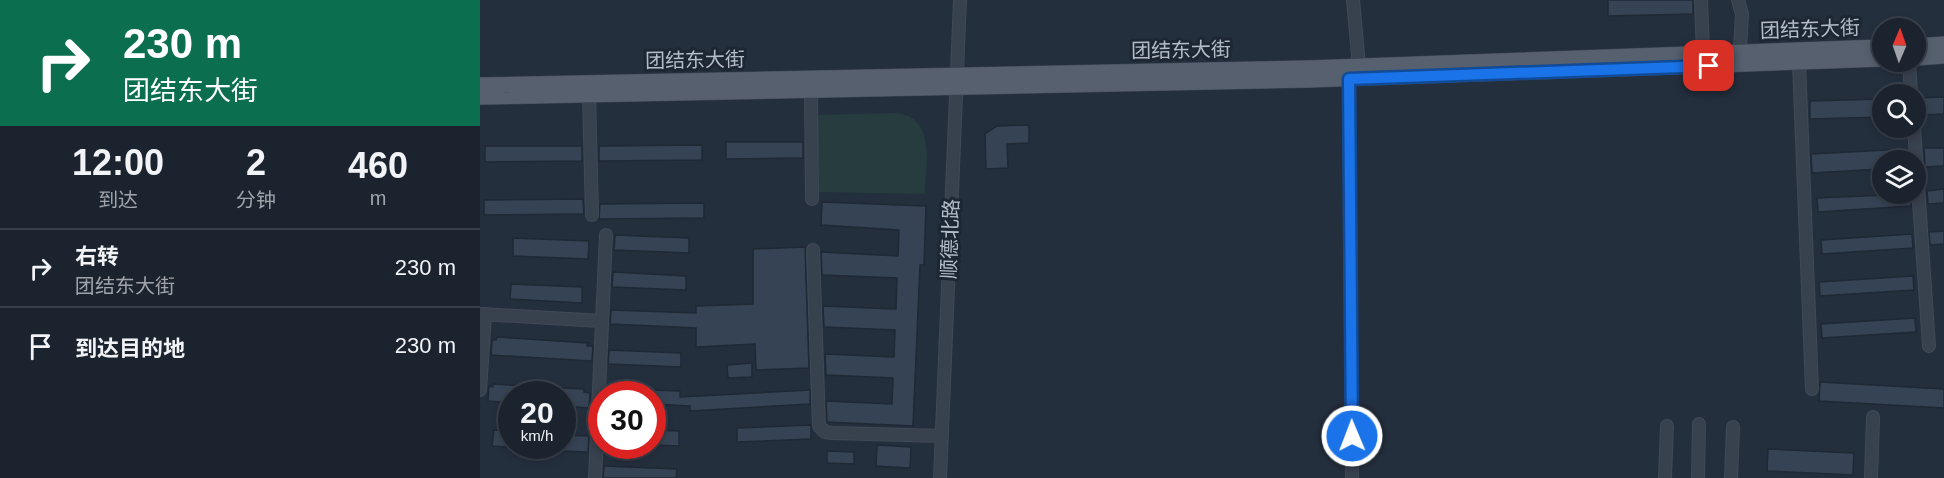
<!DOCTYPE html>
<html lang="zh">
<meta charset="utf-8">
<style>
:root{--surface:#1b232e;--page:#242b36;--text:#f1f3f6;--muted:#a0a4aa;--line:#39404a}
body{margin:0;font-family:Arial,"Noto Sans SC",sans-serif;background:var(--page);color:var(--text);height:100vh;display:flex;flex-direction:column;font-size:22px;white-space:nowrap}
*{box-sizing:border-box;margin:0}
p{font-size:20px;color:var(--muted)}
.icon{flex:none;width:33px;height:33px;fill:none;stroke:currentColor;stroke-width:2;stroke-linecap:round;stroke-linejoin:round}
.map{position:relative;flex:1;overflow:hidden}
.panel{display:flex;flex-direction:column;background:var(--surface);width:480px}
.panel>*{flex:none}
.hud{background:#0b6e4f;color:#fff;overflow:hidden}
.needle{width:39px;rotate:2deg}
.fabs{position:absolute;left:1392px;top:18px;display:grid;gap:12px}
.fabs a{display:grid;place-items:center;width:54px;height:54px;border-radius:50%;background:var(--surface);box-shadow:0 3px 9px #0003,0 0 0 2px var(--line);font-size:30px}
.speed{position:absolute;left:18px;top:381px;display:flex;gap:12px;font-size:30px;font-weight:700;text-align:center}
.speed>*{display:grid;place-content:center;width:78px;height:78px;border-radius:50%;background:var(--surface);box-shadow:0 3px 9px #0003,0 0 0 2px var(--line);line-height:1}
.speed small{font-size:15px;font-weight:400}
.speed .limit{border:9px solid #d22;background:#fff;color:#111}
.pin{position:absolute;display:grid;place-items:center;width:51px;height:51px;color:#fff;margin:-26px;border-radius:12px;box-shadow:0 3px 9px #0006}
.me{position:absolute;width:66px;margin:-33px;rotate:359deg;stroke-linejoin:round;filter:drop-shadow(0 0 4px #0008)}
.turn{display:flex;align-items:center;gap:21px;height:126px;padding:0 24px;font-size:27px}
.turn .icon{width:78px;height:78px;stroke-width:2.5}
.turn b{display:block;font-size:42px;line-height:51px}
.eta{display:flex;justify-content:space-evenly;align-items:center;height:102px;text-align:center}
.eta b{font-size:36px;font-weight:600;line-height:42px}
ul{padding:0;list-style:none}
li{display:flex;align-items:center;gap:18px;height:78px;padding:0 24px;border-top:2px solid var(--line)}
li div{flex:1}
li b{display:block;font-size:22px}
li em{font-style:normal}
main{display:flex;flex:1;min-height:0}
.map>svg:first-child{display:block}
.green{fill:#263c3f}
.building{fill:#364354;stroke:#1f2835;stroke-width:1.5}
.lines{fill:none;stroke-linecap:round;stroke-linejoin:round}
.minor-casing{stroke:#414a57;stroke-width:14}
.major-casing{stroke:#414a57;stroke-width:16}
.minor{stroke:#38414e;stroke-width:12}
.major{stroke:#56606e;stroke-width:15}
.route-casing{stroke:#114b97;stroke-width:15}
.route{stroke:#1a73e8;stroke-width:10}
.labels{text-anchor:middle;stroke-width:6;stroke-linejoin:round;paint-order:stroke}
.street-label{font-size:20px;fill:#b4bcc9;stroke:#1d2633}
</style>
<main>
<section class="panel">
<div class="hud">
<div class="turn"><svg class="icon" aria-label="right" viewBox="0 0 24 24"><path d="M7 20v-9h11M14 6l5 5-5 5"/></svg><div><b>230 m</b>团结东大街</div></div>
</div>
<div class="eta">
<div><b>12:00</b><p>到达</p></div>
<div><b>2</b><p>分钟</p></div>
<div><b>460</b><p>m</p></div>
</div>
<ul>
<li><svg class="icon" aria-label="right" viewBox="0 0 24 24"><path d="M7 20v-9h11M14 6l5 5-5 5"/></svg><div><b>右转</b><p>团结东大街</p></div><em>230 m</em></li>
<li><svg class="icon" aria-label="arrive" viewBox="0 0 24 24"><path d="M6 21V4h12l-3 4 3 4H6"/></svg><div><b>到达目的地</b></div><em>230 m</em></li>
</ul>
</section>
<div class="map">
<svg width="1464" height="478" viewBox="0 0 1464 478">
<rect width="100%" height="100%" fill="#242f3e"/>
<path class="green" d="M415 113C456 116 446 164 445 194L339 192 337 115Z"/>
<path class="building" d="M1128 0H1213V14L1128 16Z
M1464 97V114L1439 115 1438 98Z
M1402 99V117L1330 119V101Z
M549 125V143L527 144 528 168 506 169 505 134 517 126Z
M246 142H323V158L246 159Z
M222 145V160L119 161V146Z
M5 146H102V161L5 162Z
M1444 148H1464V166L1445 167Z
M1426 149 1427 160H1402V169L1332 173 1331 154Z
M1464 189V203L1448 204 1447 191Z
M1430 194 1431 206 1338 212 1337 198Z
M103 199 104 214 4 215V200Z
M342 202 446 206 444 265H440L433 426 347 422 346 401 412 404 413 378 346 375 345 354 414 357 415 330 344 327 343 306 416 309 417 278 342 275 341 252 418 256 419 230 341 225Z
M224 203V218L119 219 120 204Z
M1464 231V244L1450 245 1449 232Z
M1432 234 1433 248 1342 254 1341 240Z
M135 235 209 238V253L134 250Z
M33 238 109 241 108 259 33 256Z
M325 247 329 368 276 370 275 344 216 347V328L130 324 131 310 216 313V306L273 304V249Z
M133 272 206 276V290L132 287Z
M1433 276 1434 290 1340 296 1339 282Z
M31 284 102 287V303L30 299Z
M1435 318 1436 332 1342 338 1341 324Z
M17 337 108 343 107 346H113L112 361 11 355 12 340H16Z
M129 350 201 353V367L128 364Z
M272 363V377L248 378 247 365Z
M1340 382 1464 389V408L1339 401Z
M13 384 81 388V394H32V403L8 401 9 386 13 387Z
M82 388 104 389V392L110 393 109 408 82 406Z
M172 390 200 391V397L330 390V404L210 411V406L172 404Z
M331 425V439L257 442V428Z
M14 430 32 431V447L12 446Z
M172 430 199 431V446L172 445Z
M82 435 109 436 108 452 82 451Z
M397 445 431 447 430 468 396 466Z
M1288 449 1374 453 1373 475 1287 471Z
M347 451 374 452V464L347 463Z
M124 466 197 469 196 478H123Z"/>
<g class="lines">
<defs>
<path id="minor" d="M873 0 879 66
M1221 0 1223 54
M1258 0 1262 14 1260 49
M1429 62 1431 94
M1319 63 1332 389
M869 79 872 478
M331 90 332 199
M109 95 112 215
M1434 128 1449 346
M333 250 339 426 345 432 352 433 462 436
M0 314 122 321
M0 390 5 314
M115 478 126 235
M460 478 480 0
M1185 478 1187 426
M1218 478 1219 424
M1251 478 1253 427
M1391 478 1393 417"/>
<path id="major" d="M1436 46 1464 44
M1436 58 1464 56
M0 85 829 68 1402 47
M0 97 829 80 1402 59"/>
</defs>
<use href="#minor" class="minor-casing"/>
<use href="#major" class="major-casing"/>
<use href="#minor" class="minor"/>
<use href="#major" class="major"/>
</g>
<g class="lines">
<defs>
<path id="route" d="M872 436 869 79 1229 66"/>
</defs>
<use href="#route" class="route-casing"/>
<use href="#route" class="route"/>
</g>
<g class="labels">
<g class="street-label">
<text transform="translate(1330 29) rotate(-2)" y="7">团结东大街</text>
<text transform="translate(701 50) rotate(-1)" y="7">团结东大街</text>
<text transform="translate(215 60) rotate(-1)" y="7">团结东大街</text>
<text transform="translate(470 239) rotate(-88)" y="7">顺德北路</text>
</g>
</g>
</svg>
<div class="fabs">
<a><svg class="needle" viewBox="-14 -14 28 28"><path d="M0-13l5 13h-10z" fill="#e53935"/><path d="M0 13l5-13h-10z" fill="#a0a4aa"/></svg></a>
<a><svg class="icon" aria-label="search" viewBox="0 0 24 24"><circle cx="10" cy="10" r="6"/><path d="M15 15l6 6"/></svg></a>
<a><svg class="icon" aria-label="layers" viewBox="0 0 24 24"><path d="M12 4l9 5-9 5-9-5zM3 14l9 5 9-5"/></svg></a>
</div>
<div class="speed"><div>20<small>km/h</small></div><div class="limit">30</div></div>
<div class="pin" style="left:1229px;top:66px;background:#d93025"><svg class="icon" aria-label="arrive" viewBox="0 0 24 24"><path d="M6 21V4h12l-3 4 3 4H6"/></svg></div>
<svg class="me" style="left:872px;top:436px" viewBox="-20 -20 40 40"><circle r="17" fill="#1a73e8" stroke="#fff" stroke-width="3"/><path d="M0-11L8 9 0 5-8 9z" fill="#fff"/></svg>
</div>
</main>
